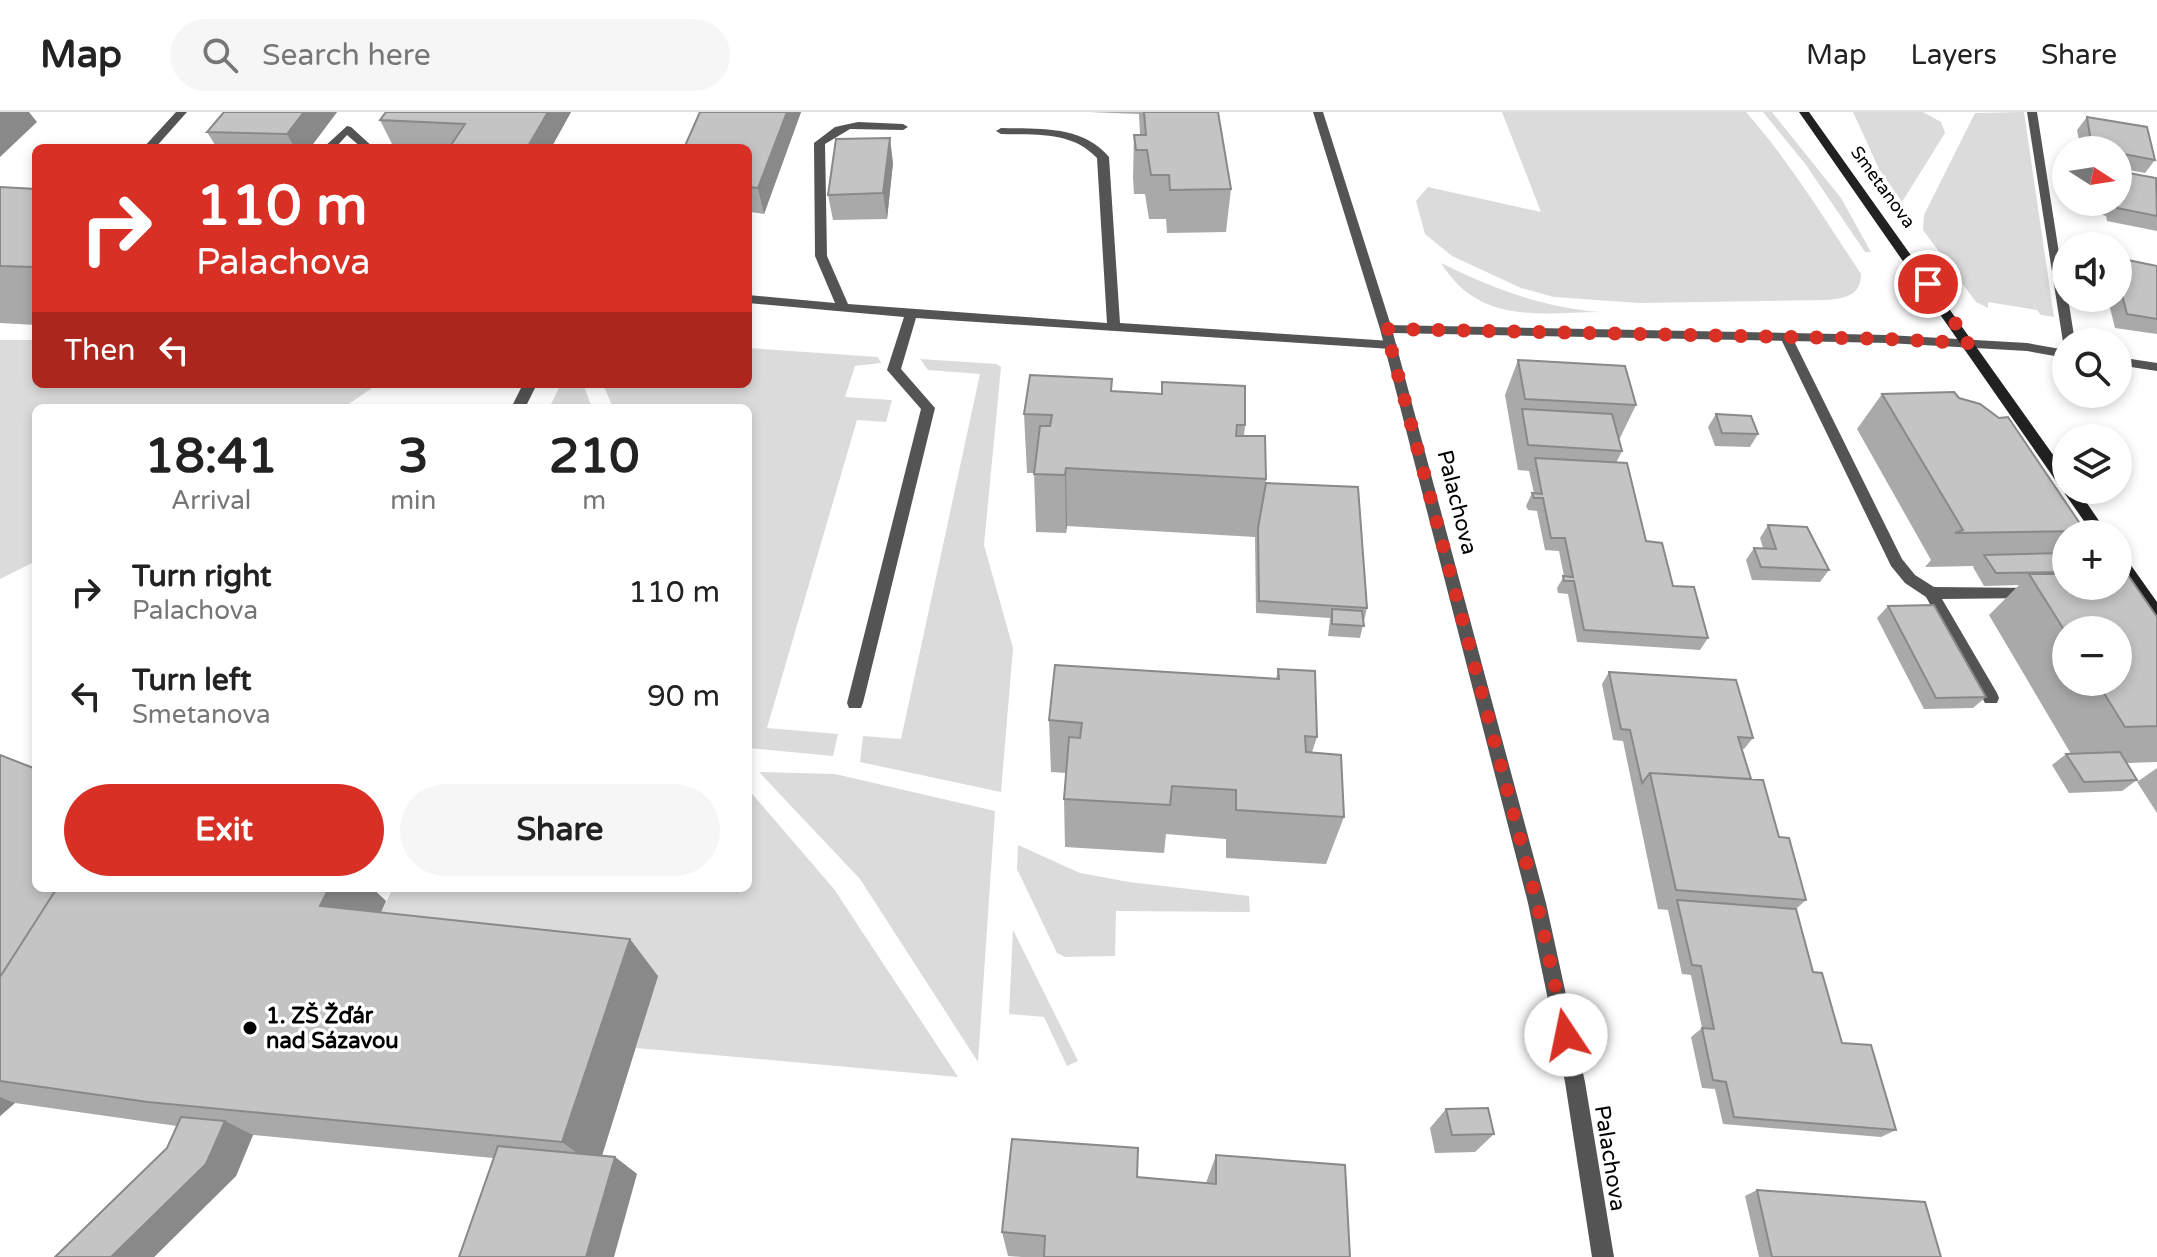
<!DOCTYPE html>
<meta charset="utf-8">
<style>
:root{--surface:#fff;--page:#f6f6f6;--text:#222;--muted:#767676;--line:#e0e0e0;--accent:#d93025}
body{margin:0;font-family:"Varela Round",sans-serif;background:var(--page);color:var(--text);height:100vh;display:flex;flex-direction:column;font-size:30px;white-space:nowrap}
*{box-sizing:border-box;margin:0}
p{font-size:26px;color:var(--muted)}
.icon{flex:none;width:44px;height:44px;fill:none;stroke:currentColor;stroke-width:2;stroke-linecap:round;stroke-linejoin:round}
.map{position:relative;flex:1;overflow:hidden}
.sheet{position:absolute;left:32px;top:292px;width:720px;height:488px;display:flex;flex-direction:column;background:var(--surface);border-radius:12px;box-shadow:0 4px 12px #0003}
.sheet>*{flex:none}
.top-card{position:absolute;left:32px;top:32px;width:720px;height:244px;border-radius:12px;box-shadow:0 4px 12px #0003;background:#d93025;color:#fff;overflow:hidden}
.needle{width:52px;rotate:102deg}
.buttons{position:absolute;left:2052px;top:24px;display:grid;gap:16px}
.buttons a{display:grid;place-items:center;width:80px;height:80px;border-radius:50%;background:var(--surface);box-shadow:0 4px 12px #0003;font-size:40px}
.pin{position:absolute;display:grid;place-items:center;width:68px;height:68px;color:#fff;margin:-34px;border:4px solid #fff;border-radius:50%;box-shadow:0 2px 8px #0007}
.me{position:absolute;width:88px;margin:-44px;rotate:349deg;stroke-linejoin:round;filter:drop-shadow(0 0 6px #0008)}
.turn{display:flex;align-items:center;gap:28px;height:168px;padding:0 32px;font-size:36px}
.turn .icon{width:104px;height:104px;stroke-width:2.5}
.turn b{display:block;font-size:56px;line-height:68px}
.then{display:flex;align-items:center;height:76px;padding:0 32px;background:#0003;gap:16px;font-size:30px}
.eta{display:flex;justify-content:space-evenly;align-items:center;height:136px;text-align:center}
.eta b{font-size:48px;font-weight:800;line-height:56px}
.button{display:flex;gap:16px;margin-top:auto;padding:16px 32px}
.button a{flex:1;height:92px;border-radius:48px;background:var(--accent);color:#fff;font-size:32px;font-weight:800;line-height:92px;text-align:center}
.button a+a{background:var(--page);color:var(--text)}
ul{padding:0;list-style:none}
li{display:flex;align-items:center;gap:24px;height:104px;padding:0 32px}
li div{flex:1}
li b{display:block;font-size:30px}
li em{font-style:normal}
header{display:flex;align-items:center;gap:48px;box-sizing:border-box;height:112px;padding:0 40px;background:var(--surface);border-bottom:2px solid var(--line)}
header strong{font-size:38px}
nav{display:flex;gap:44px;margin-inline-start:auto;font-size:28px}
.search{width:560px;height:72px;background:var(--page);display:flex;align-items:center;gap:20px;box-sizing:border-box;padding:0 28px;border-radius:44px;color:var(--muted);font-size:30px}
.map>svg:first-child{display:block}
.green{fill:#dbdbdb}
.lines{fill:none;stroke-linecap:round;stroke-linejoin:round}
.lane{fill:#545454;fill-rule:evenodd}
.street{fill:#545454;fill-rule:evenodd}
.secondary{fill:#212121;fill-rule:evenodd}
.wall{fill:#a9a9a9;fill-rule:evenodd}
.shaded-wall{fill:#898989}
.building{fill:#c4c4c4;stroke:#898989;stroke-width:2}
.route{stroke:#d93025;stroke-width:14;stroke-dasharray:0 25.2}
.poi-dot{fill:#000;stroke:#fff;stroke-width:3}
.labels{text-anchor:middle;stroke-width:7;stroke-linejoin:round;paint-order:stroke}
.far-street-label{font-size:18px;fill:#000;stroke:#fff}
.street-label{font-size:22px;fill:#000;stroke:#fff}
.poi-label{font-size:22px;font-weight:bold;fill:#000;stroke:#fff;text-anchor:start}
</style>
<header>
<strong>Map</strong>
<div class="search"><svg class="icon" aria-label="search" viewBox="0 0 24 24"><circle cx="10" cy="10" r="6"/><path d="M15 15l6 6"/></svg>Search here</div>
<nav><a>Map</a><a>Layers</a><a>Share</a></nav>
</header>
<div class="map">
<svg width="2157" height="1145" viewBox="0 0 2157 1145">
<rect width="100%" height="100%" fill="#fff"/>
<path class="green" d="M1502 0H1746C1790 50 1824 106 1861 162 1861 183 1846 186 1828 188L1639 191 1554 185 1521 176 1452 144 1425 122 1416 89 1428 75 1541 100Z
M1763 0H1772L1841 86 1871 140H1865L1806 53Z
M1853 0H1923L1941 10 1945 21 1902 90 1879 57Z
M2024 0 2054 205 2041 203 2037 198 1988 190V196L1976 190 1923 118 1924 103 1975 1Z
M1441 151C1492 176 1543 196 1601 200 1536 201 1479 212 1441 151Z
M0 228H36V272H378L343 296H36V449L0 467Z
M748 236 878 245 881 251 855 254 845 285 892 288 886 310 857 308 767 616 838 622 833 644 748 636V296H613L603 272H748Z
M920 247 996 252 1001 255 984 433 1013 536 1001 680 860 650 863 624 901 627 980 262 928 258Z
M561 272H583L592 296H549Z
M759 660 835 662 995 699 978 950 860 767Z
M748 677 834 777 958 965 636 936 657 864 366 832 393 776H748Z
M1018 733 1080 761 1129 770 1249 784 1250 800 1116 799 1115 844 1065 845 1057 841 1017 757Z
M1013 818 1078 949 1067 954 1044 905 1009 902Z"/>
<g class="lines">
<path class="lane" d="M1313 0H1323L1392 217 1390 220 1386 221 1380 217Z
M858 10 903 12 908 15 903 18 850 17 825 32 827 144 848 192 1107 211 1097 46C1072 19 1035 23 1001 22L996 19 1001 16C1039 17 1082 13 1109 45L1120 211 1391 229 1397 233 1391 237 916 206 901 257 935 296 863 591 861 596H849L847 591 921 297 887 258 904 205 748 191V183L835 191 815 144 814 31 835 15Z
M347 14 351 15 374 36H362L347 23 335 36H323Z
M1786 221 1792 225 1902 447 1915 463 1934 475 2038 476 2041 480 2038 484 2033 486 1942 487 1997 581 1999 586 1997 591H1985L1926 485 1905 471 1891 454 1780 225Z
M523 272H537L525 296H511Z"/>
<path class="street" d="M176 0H187L155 36H143Z
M2027 0H2037L2066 186H2068L2075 230H2066V233L2063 230Z
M1386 213 1888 223 2027 231 2066 238V246L2027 239 1888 231 1393 221 1546 791 1585 970 1614 1145H1592L1565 970 1528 791 1380 217Z
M2118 245 2157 251V259L2118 253Z"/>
<path class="secondary" d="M1799 0H1809L2066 361V378H2078L2108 422H2093Z
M2118 440 2123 442 2157 490V508L2152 506 2118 458Z"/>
</g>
<path class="wall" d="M224 0H337L310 36H217L207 20Z
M386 0H571L551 36H449L393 34 380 8Z
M700 0H801L764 102 751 100 748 108V36Z
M1089 0H1218L1231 77 1226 120 1167 121 1166 107H1149L1145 82H1134L1133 66 1134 23H1140L1139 2Z
M2087 5 2155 48 2145 61 2118 56V38H2081L2077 18Z
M893 51 887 107 833 108 828 83Z
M2157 68V119L2107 109 2106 104 2084 96 2083 90H2118Z
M0 75 36 77V213L0 211Z
M2118 146 2157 154V222L2115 216 2110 196 2103 194 2101 186H2118Z
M1518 248 1636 293 1619 328 1622 339 1616 351 1646 429 1673 474 1708 526 1700 538 1577 530 1568 482 1558 481 1557 476 1564 464 1559 439 1545 438 1537 399 1528 398 1526 394 1532 381H1534L1529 359 1518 358 1505 283Z
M1112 267 1111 279 1245 313 1244 324 1266 367V371L1367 496 1360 526 1328 524 1330 506 1256 501 1255 425 1067 414 1066 421 1036 420 1034 361H1027L1024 302Z
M1882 282 1959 286 2085 419 2082 422H2066V438L2063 441 2066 446V474L2157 505V650L2127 651 2137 668 2122 679 2069 681 2052 653 2066 642H2071L1989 503 2019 473 1984 474 1973 455 1974 454 1925 455 1931 448 1857 317ZM2066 518 2118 570H2066Z
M1716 302 1758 322 1750 335 1715 334 1708 315Z
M1768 413 1829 458 1820 470 1752 468 1746 448 1754 436H1763L1760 426Z
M1888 494 1986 585 1973 596 1924 597 1877 506Z
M1278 557 1317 625 1312 640 1344 705 1326 752 1226 746V727L1166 722 1164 741 1065 735 1064 687 1066 661 1051 660 1049 608 1276 567Z
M1609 560 1753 626 1744 637H1742L1751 667 1779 725 1806 788 1796 797 1813 860 1842 931 1896 1018 1881 1025 1723 1012 1715 977 1702 976 1691 925 1702 916 1691 863 1682 862 1668 798 1658 797 1623 629 1613 628 1602 572Z
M0 643 36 776H372L386 789 381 801 658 864 602 1044 615 1045 637 1062 493 1046 253 1023 236 1064 154 1145H55L167 1036 177 1014 15 991 0 1004Z
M2157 656V701L2137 670Z
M1446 997 1494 1022 1475 1040 1435 1041 1430 1016Z
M1216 1043 1350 1145H1022L1008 1144 1002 1120 1137 1065 1206 1071Z
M1757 1078 1941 1145H1759L1745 1084Z"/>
<path class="shaded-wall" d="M0 0H29L37 10 0 45Z
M304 0H337L310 36H295L287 22Z
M548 0H571L551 36H527Z
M787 0H801L764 102 758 76Z
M890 26 893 51 887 107 883 81Z
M748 89 751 100 748 108Z
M1066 356 1067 414 1066 421 1065 363Z
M329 776H372L386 789 366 832 320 794Z
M630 827 658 864 598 1056 562 1030Z
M0 985 15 991 0 1004Z
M225 1009 253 1023 236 1064 154 1145H111Z
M615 1045 637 1062 614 1145H586Z"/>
<path class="building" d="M224 0H304L287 22 207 20Z
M386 0H548L527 36H449L465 12 380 8Z
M700 0H787L758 76 748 75V36H684Z
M1144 0H1218L1231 77 1170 78 1169 63H1151L1147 38H1136L1134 23H1146Z
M2087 5 2147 15 2155 48 2118 41V38H2101L2092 36Z
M890 26 883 81 828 83 836 27Z
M2118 59 2156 66 2157 104 2117 96V90H2115H2118Z
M0 75 36 77 35 155 0 154Z
M2118 146 2157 154V207L2127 202 2122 183 2118 182Z
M1518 248 1625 254 1636 293 1525 287Z
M1030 263 1112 267 1111 279 1162 282V270L1245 274V313H1237L1236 324H1265L1266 367 1066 356 1065 363 1034 362 1040 314H1050L1052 303 1024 302Z
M1954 280 1959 286 1980 292 1999 306 2008 305 2085 419 1955 421 1963 418 1882 282Z
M1522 297 1612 302 1622 339 1528 333Z
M1716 302 1751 304 1758 322 1722 321Z
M1535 346 1627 351 1646 429 1662 431 1673 474 1694 475 1708 526 1584 518 1574 469H1564L1563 464 1573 465 1565 426H1551L1543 386H1534L1532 381 1542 382Z
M1266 371 1358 375 1367 496 1259 489 1258 416Z
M1768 413 1807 415 1829 458 1761 455 1754 436 1776 437Z
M2063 441 2066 446V460L1996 461 1984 443Z
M2118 460H2126L2157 505V614L2125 615 2097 570H2118V518H2066V521L2029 462H2066V474H2118Z
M1934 493 1986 585 1936 586 1888 494Z
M1332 497 1362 499 1364 514 1332 512Z
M1055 553 1279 567 1278 557 1315 559 1317 625 1305 624 1306 640 1341 643 1344 705 1236 698V678L1172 674 1170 693 1064 687 1069 625 1080 626 1082 611 1049 608Z
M1609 560 1736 568 1753 626 1738 625 1751 667 1650 661 1642 671 1630 618 1621 617Z
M2120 640 2137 668 2084 670 2066 642Z
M0 643 36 657V776H57L0 865Z
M1650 661 1763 668 1779 725 1789 726 1806 788 1676 778Z
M57 776H329L320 794 630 827 562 1030 148 990 0 969V865Z
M1677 788 1796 797 1813 860 1822 861 1842 931 1871 933 1896 1018 1734 1005 1726 970 1713 968 1702 916 1714 917 1701 854 1692 853Z
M1488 996 1494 1022 1452 1023 1446 997Z
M181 1005 225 1009 206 1052 111 1145H55L167 1036Z
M1012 1027 1138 1036 1137 1065 1216 1072V1043L1345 1053 1350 1145H1044L1045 1124 1002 1120Z
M498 1034 615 1045 586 1145H459Z
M1757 1078 1925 1090 1941 1145H1772Z"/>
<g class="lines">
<path class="route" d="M1566 923 1537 791 1386 217 1888 227 1969 231 1928 172"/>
</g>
<circle class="poi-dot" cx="250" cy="916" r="8"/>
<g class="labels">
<g class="far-street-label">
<text transform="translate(1883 75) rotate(54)" y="6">Smetanova</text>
</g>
<g class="street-label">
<text transform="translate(1458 390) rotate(76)" y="8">Palachova</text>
<text transform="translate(1611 1046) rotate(81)" y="8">Palachova</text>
</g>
<g class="poi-label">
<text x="266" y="911">1. ZŠ Žďár<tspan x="266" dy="25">nad Sázavou</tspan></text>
</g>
</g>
</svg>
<div class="buttons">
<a><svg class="needle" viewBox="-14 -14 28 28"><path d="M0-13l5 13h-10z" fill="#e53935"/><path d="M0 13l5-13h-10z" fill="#767676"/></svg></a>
<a><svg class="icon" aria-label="sound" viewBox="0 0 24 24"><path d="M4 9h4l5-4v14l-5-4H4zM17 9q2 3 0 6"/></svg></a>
<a><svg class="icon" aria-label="search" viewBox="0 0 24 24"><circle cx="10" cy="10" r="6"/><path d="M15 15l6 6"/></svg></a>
<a><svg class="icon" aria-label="layers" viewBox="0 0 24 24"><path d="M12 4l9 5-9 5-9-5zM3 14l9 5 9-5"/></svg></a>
<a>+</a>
<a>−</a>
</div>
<div class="pin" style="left:1928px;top:172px;background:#d93025"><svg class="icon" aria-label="arrive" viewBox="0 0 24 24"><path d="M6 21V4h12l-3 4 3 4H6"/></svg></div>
<svg class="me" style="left:1566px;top:923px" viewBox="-20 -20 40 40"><circle r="19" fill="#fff"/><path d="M0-13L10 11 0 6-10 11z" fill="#d93025"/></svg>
<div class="top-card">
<div class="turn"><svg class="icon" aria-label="right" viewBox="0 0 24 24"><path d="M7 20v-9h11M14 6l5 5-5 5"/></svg><div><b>110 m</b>Palachova</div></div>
<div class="then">Then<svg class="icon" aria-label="left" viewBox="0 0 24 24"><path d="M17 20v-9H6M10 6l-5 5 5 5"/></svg></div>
</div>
<section class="sheet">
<div class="eta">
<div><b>18:41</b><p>Arrival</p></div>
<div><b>3</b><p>min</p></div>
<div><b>210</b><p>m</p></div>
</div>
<ul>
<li><svg class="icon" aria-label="right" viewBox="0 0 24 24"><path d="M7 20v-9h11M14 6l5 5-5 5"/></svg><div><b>Turn right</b><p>Palachova</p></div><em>110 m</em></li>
<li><svg class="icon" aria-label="left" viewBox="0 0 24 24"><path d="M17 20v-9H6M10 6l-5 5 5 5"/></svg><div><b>Turn left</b><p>Smetanova</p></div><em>90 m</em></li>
</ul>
<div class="button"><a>Exit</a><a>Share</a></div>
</section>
</div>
